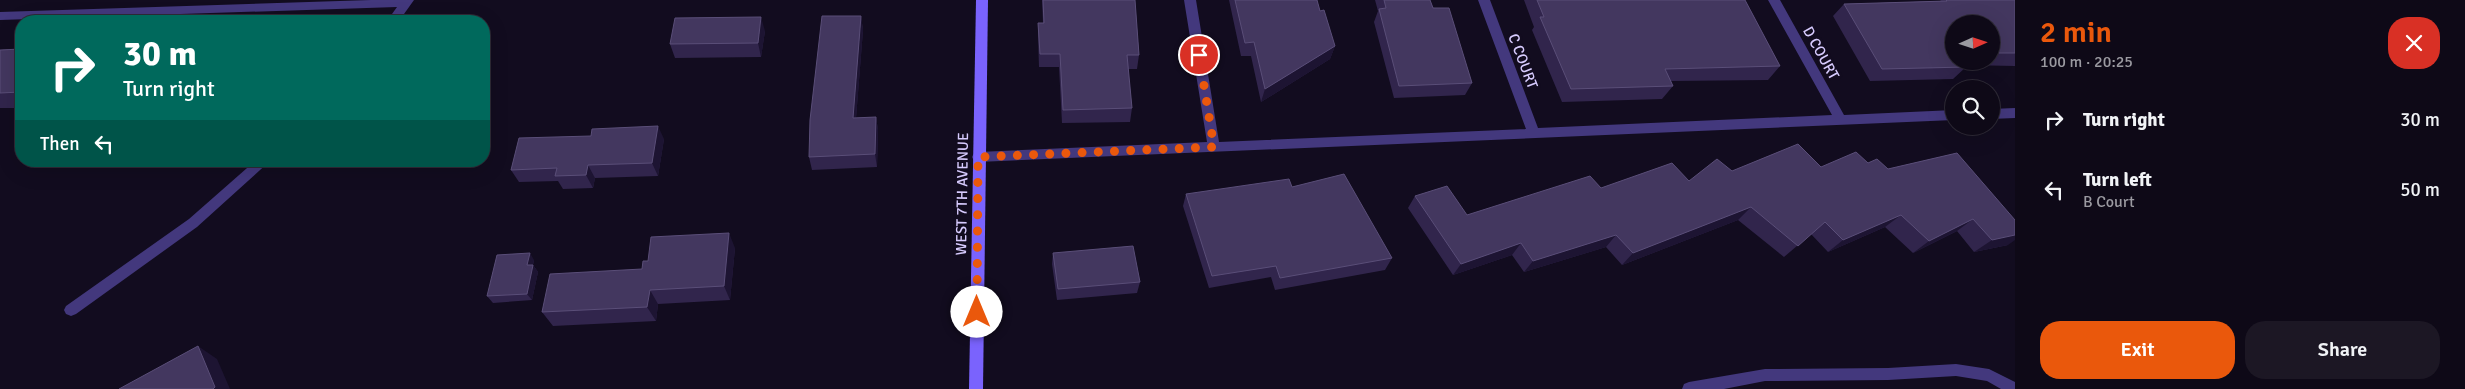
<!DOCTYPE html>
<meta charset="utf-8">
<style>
:root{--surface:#0e0917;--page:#1c1724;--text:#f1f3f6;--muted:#9b9aa1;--line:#2e2a36;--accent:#ea580c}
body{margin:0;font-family:Signika,sans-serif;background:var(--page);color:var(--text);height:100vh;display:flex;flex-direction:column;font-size:19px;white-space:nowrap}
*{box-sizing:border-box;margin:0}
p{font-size:16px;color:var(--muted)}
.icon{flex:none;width:28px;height:28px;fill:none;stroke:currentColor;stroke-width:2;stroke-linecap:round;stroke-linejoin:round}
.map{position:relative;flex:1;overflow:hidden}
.sheet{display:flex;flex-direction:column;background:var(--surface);width:450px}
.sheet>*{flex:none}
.top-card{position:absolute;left:15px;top:15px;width:475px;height:152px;border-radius:20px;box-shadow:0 5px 20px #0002,0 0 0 1px var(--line);background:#00695c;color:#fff;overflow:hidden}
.needle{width:32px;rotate:87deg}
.fabs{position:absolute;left:1945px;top:15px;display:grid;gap:10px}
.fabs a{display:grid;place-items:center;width:55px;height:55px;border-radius:50%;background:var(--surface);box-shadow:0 5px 20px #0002,0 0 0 1px var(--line);font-size:25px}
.pin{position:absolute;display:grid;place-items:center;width:42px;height:42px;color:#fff;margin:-21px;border:2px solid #fff;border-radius:50%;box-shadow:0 1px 5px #0007}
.me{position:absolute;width:55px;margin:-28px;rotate:0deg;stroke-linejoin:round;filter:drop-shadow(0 0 4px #0008)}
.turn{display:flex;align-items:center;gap:18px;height:105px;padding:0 25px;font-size:22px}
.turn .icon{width:65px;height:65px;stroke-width:2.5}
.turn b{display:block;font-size:35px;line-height:42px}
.then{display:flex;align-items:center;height:48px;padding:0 25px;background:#0003;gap:10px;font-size:19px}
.round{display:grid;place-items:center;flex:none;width:52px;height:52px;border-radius:20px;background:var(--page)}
.overview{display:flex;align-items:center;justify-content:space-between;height:85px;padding:0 25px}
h1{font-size:30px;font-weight:600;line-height:38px;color:var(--accent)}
.action{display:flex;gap:10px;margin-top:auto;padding:10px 25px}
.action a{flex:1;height:58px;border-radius:20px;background:var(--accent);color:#fff;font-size:20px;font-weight:600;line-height:58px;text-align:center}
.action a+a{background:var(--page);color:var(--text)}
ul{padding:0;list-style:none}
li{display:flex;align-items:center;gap:15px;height:70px;padding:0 25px}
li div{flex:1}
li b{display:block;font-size:19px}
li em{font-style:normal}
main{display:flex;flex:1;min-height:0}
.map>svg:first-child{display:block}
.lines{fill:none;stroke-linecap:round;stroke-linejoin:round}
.lane{fill:#43387d;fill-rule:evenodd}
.street{fill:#43387d;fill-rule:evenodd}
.secondary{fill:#7a63fd;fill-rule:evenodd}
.wall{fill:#31254c;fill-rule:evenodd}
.shaded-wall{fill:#1d1432}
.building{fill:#43375f;stroke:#5a4e78}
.route{stroke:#ea580c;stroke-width:9;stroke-dasharray:0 16.2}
.labels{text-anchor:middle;stroke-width:5;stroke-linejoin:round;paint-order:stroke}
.street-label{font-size:15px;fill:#d7cbfe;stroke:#120c1f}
</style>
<main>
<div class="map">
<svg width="2015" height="389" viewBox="0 0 2015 389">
<rect width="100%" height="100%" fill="#120c1f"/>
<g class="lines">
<path class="lane" d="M255 161H270L197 227 76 314 71 316 66 314 64 310 66 306 189 219Z
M1956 364 1989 369 2015 382V389H2001L1987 381 1956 376 1888 380 1765 381 1724 389H1682L1684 384 1689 382 1765 369 1888 368Z"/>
<path class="street" d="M371 0H414L399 21H387L397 7 0 20V12Z
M1184 0H1196L1219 142 1526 129 1478 0H1490L1538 128 1832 115 1768 0H1780L1844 115 1954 110V120L978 162 974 161 972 157 974 153 978 152 1207 142Z
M2015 108V118L1991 119V109Z"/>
<path class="secondary" d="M976 0H988L983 389H969Z"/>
</g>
<path class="wall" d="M1042 0H1135L1139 55 1137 69H1128L1132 108 1130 122 1062 123 1059 67H1039L1038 37V23H1043Z
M1229 0H1317L1320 11 1335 46 1330 59 1261 102 1251 56H1241Z
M1375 0H1430L1433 8 1472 83 1465 95 1394 98 1374 22 1378 11Z
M1524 0H1745L1780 66 1768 80 1671 81 1673 86 1662 99 1562 102 1532 30 1534 27Z
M1941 0H2015V66L1965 65 1966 67 1953 79 1870 81 1833 16 1844 4 1940 1ZM1954 24H1991V61H1954Z
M861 16 863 30 856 118 876 117 878 130 877 167 812 170 809 157Z
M765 31 761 57 675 58 670 44Z
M21 49V108H0V50Z
M664 139 658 176 595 178 593 188 563 189 558 181 519 182 511 170Z
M1957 153 2008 245 1974 252 1957 231 1913 253 1885 227 1828 252 1811 234 1784 257 1738 220 1622 265 1606 247 1524 272 1512 255 1453 275 1408 208 1415 196 1467 215 1601 188 1689 181 1732 171 1821 167 1868 163 1888 169Z
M1292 187 1392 258 1385 270 1275 290 1271 277 1209 288 1183 206 1186 194Z
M735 248 730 300 658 304 656 321 553 326 542 312 642 269 648 261Z
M1053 253 1140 282 1137 293 1057 300 1052 264Z
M534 260 533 265 538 272 532 300 493 303 487 296Z"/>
<path class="shaded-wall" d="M861 16 863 30 855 131 853 118Z
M761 17 765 31 761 57 758 43Z
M1335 46 1330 59 1261 102 1265 89Z
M876 117 878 130 877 167 875 154Z
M658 126 664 139 658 176 652 163Z
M588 165 595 178 593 188 586 175Z
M1751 207 1738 220 1622 265 1633 253Z
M1901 215 1885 227 1828 252 1843 240Z
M1973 219 1957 231 1913 253 1929 241Z
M729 233 735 248 730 300 724 286Z
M1616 235 1606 247 1524 272 1533 261Z
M2015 235V240L2008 245 1974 252 1992 240Z
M1521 243 1512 255 1453 275 1461 264Z
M530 253 534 260 533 265 538 272 532 300 527 294V265Z
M650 290 658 304 656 321 647 307Z
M198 346 217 359 230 389H213Z"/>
<path class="building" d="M1043 0H1135L1139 55H1127L1132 108 1063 110 1060 54H1040L1038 23H1044Z
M1235 0H1317L1320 11 1324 10 1335 46 1265 89 1254 42 1245 43Z
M1384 0H1430L1433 8H1449L1472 83 1399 86 1379 9 1386 8Z
M1537 0H1745L1780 66 1665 69 1673 86 1571 89 1540 17H1544Z
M1946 0H2015V53H1991V24H1954V61H1963L1966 67 1882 69 1844 4 1947 1Z
M822 16H861L853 118 876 117 875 154 809 157 810 120Z
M761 17 758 43 670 44 675 18Z
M21 49V92L0 93V50Z
M658 126 652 163 588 165 586 175 555 176 557 168 511 170 519 138 591 136 592 129Z
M1798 144 1821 167 1856 152 1868 163 1877 159 1888 169 1957 153 2015 220V235L1992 240 1973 219 1929 241 1901 215 1843 240 1825 222 1798 246 1751 207 1633 253 1616 235 1533 261 1521 243 1461 264 1415 196 1447 186 1467 215 1590 176 1601 188 1672 163 1689 181 1717 159 1732 171Z
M1344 174 1392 258 1280 278 1276 266 1212 276 1186 194 1289 179 1292 187Z
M729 233 724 286 650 290 647 307 542 312 550 274 642 269 643 261H648L651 237Z
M1133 246 1140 282 1058 289 1053 253Z
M530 253 527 265H533L527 294 487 296 497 255Z
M198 346 215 387 213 389H119Z"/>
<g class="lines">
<path class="route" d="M977 312 978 157 1214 147 1199 55"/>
</g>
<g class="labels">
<g class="street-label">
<text transform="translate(1821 53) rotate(61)" y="5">D COURT</text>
<text transform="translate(1523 61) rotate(69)" y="5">C COURT</text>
<text transform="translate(962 194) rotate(-89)" y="5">WEST 7TH AVENUE</text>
</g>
</g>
</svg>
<div class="fabs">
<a><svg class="needle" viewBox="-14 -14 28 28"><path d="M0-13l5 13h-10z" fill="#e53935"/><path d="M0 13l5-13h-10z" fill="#9b9aa1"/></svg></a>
<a><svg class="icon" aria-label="search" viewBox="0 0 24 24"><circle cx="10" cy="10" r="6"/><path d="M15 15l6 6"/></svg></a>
</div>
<div class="pin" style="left:1199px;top:55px;background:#d93025"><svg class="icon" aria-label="arrive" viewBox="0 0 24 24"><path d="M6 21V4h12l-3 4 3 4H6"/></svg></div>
<svg class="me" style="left:977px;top:312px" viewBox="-20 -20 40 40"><circle r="19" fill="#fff"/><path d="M0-13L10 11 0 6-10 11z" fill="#ea580c"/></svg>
<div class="top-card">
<div class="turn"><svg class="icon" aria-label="right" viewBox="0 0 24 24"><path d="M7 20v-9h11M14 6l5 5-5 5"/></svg><div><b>30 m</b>Turn right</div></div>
<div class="then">Then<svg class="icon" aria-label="left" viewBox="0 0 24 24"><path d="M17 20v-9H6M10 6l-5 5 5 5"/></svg></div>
</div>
</div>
<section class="sheet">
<div class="overview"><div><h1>2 min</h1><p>100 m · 20:25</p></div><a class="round" style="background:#d93025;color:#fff"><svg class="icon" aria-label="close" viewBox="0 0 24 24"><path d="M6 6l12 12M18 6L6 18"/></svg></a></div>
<ul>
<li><svg class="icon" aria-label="right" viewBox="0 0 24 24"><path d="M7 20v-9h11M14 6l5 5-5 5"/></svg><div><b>Turn right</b></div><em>30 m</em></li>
<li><svg class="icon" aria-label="left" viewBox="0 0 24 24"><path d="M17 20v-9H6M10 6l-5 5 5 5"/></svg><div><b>Turn left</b><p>B Court</p></div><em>50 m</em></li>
</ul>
<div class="action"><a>Exit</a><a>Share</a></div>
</section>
</main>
